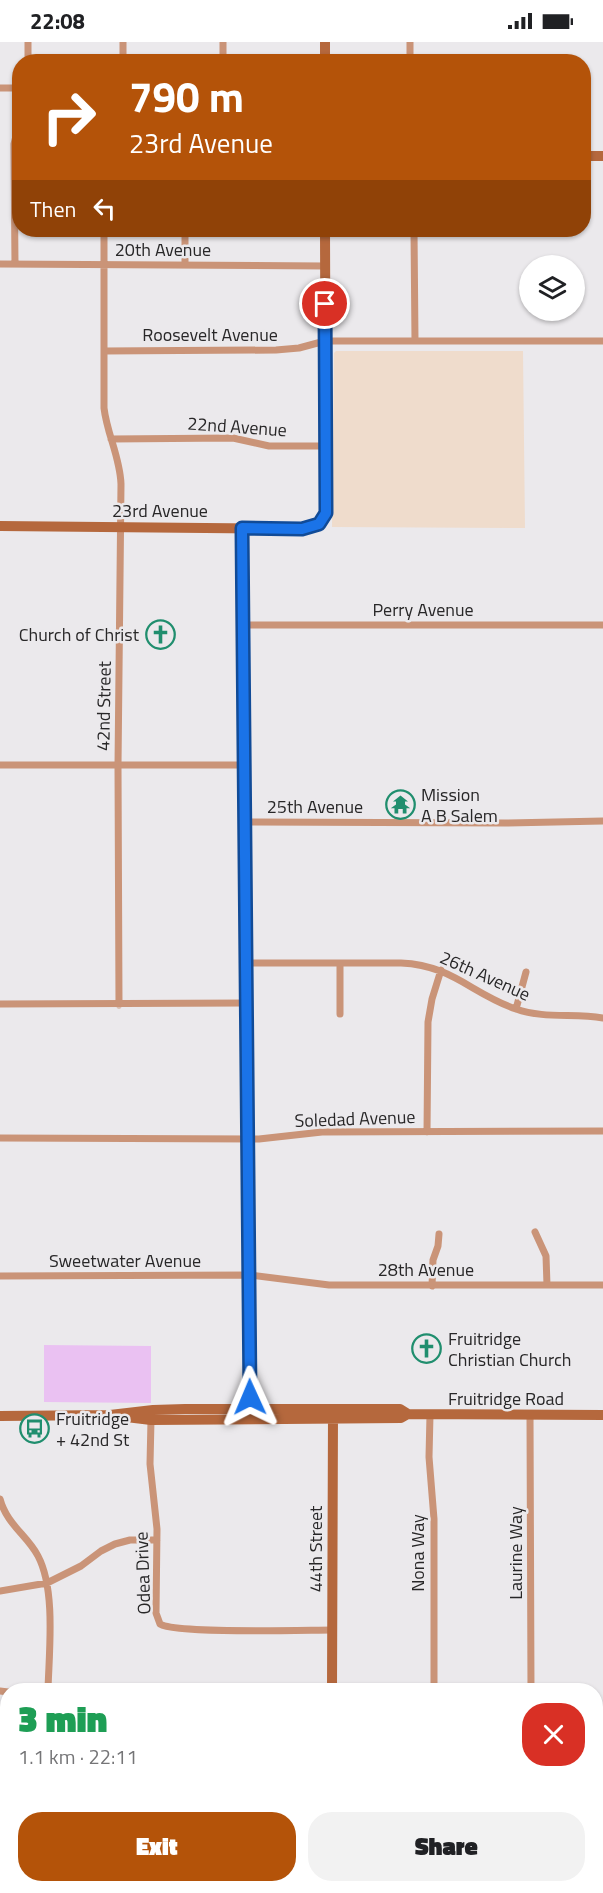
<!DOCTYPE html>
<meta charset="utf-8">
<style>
:root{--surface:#fff;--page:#f2f2f2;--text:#202124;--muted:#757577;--accent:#b45309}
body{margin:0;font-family:"Titillium Web",sans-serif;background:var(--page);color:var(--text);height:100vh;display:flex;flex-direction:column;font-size:22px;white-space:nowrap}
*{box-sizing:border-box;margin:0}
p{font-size:20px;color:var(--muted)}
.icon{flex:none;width:33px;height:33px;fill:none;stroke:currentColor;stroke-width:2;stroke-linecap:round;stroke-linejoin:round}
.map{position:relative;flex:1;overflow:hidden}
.side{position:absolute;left:0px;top:1641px;width:603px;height:210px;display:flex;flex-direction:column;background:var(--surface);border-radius:24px 24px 0 0;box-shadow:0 2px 4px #0004}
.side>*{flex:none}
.banner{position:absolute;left:12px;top:12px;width:579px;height:183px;border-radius:24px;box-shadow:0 2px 4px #0004;background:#b45309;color:#fff;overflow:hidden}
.controls{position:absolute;left:519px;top:213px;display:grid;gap:12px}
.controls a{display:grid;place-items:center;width:66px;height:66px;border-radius:50%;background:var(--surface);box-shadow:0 2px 4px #0004;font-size:30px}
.pin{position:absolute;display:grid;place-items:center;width:51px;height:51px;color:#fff;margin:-26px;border:3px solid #fff;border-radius:50%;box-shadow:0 2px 6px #0007}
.me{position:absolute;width:66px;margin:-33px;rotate:359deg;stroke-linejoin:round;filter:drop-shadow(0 0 4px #0008)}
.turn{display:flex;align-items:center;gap:21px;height:126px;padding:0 18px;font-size:27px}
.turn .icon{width:78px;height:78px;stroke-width:2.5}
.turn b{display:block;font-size:42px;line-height:51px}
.then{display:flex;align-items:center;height:57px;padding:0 18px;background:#0003;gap:12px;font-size:22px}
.round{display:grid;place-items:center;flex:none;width:63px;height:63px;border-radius:24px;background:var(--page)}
.overview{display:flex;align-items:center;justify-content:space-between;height:102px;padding:0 18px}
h1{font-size:36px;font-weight:800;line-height:45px;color:#1e9e55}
.cta{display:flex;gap:12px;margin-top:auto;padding:12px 18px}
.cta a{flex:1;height:69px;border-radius:24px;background:var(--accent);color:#fff;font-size:24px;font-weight:800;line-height:69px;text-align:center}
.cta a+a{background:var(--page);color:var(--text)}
.status{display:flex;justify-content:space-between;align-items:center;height:42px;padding:0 30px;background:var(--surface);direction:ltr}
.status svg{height:16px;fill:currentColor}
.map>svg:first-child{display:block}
.education{fill:#efdccc}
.green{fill:#eac1f2}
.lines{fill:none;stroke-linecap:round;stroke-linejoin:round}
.street{stroke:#ca9478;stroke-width:7}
.secondary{stroke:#b5683d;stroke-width:10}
.route-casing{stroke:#114b97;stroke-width:15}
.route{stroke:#1a73e8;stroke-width:10}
.labels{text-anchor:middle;stroke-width:5;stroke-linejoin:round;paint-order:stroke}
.street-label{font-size:18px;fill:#282728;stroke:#ebe9ec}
.poi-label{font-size:18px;fill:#282728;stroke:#ebe9ec;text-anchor:start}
</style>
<div class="status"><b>22:08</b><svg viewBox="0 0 49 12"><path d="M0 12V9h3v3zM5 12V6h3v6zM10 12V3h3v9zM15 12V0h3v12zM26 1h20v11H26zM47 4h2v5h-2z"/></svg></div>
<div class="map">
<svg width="603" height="1851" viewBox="0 0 603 1851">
<rect width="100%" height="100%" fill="#ebe9ec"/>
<path class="education" d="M336 309H523L525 486 332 485 334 311Z
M596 1701H603V1851H537V1844H596Z"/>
<path class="green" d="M44 1303 151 1304V1361L44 1360Z"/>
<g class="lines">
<path class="street" d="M28 0V20
M410 0V20
M123 20V0
M223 20V0
M0 46H20
M104 188V366C107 392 120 415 121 442L118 724 119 963
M414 188 415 299
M0 222 325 224
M15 222 14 102 20 78
M185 223V190
M104 309 276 308 299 306 325 299H603
M111 397 233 396 269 404H326
M242 583H603
M0 723H244
M244 780 505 781 603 779
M246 921H401C452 923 472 952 516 967 544 977 574 971 603 976
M340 921V972
M0 962 247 961
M516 967 526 930
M427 1090 428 980 432 957 441 928
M0 1096 259 1097 322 1090 603 1089
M535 1190 546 1214 547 1243
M0 1234 250 1233 329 1243H603
M432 1244 433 1218 438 1204 439 1192
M430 1373 429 1415 434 1477V1648
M530 1373 531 1648
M151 1378 150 1422 157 1487 156 1571 160 1582C176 1592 305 1588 332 1588
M0 1457C7 1483 27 1493 38 1514 56 1548 49 1610 48 1648
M0 1549 47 1541 81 1524 101 1509 115 1502 130 1498H157
M0 1649 8 1650
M596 1695H603
M0 1773H8
M53 1844 54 1851
M434 1844V1851
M531 1844 532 1851"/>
<path class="secondary" d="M325 0V20
M584 114H603
M0 484 302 487 319 481 326 470 325 188
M242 486 250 1377
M110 1373 151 1378 401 1376 408 1372 603 1373
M0 1374 110 1373 153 1368 185 1367H400L408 1372
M332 1648 333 1372
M332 1844V1851"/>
</g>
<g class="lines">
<defs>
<path id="route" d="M250 1355 242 486 302 487 319 482 326 471 325 262"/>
</defs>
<use href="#route" class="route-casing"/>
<use href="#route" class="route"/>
</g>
<defs>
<symbol id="church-ring" viewBox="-11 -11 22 22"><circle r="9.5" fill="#ebe9ec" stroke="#208e6e" stroke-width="1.5"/><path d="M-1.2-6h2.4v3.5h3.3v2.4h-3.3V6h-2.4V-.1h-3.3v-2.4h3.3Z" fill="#208e6e"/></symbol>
<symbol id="temple-ring" viewBox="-11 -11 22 22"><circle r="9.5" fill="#ebe9ec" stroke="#208e6e" stroke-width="1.5"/><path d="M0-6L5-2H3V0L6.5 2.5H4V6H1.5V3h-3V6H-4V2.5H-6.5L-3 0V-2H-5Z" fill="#208e6e"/></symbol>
<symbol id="bus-ring" viewBox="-11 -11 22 22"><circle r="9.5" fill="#ebe9ec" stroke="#208e6e" stroke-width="1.5"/><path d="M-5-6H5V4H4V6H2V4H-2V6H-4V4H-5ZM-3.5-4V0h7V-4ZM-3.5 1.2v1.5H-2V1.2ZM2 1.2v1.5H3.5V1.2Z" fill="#208e6e"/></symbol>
</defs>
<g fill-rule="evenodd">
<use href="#church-ring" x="144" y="576" width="33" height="33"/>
<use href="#temple-ring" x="384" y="746" width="33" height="33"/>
<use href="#church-ring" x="410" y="1290" width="33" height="33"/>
<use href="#bus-ring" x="18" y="1370" width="33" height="33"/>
</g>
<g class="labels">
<g class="street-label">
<text x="163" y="214">20th Avenue</text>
<text x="210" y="299">Roosevelt Avenue</text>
<text transform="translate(237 385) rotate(4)" y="6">22nd Avenue</text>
<text x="160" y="475">23rd Avenue</text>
<text x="423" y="574">Perry Avenue</text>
<text transform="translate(104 664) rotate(-89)" y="6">42nd Street</text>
<text x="315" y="771">25th Avenue</text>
<text transform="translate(485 934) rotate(24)" y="6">26th Avenue</text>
<text transform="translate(355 1077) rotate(-2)" y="6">Soledad Avenue</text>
<text x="125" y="1225">Sweetwater Avenue</text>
<text x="426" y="1234">28th Avenue</text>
<text x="506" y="1363">Fruitridge Road</text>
<text transform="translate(316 1507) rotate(-90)" y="6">44th Street</text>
<text transform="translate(418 1511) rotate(-90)" y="6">Nona Way</text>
<text transform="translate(516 1511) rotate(-90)" y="6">Laurine Way</text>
<text transform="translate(143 1531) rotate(-92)" y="6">Odea Drive</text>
</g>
<g class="poi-label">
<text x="139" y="599" text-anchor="end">Church of Christ</text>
<text x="421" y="759">Mission<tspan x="421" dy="21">A B Salem</tspan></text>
<text x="448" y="1303">Fruitridge<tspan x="448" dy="21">Christian Church</tspan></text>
<text x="56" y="1383">Fruitridge<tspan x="56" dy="21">+ 42nd St</tspan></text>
</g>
</g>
</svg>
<div class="controls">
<a><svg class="icon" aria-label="layers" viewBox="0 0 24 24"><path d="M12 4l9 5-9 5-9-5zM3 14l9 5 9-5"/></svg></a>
</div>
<div class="pin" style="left:325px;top:262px;background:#d93025"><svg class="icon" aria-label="arrive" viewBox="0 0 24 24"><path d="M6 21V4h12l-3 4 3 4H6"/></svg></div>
<svg class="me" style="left:250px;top:1355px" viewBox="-20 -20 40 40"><path d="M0-17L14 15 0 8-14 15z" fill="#1a73e8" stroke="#fff" stroke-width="4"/></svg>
<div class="banner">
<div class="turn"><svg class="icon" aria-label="right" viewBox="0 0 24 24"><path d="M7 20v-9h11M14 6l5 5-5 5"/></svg><div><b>790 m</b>23rd Avenue</div></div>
<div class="then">Then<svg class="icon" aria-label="left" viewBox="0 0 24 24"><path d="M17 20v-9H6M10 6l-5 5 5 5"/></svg></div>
</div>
<section class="side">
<div class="overview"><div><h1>3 min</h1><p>1.1 km · 22:11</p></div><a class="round" style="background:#d93025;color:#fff"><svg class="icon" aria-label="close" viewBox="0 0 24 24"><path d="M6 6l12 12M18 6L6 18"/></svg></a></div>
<div class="cta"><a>Exit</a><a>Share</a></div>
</section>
</div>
